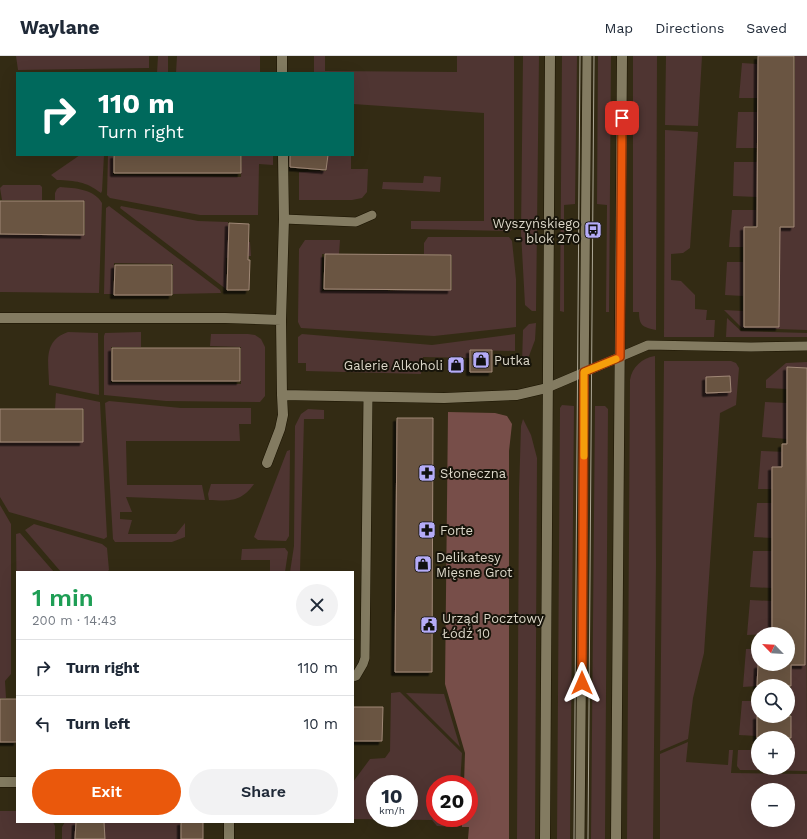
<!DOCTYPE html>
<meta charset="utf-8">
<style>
:root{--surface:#fff;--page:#f2f2f3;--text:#1f2937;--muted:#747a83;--line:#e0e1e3;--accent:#ea580c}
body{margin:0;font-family:"Work Sans",sans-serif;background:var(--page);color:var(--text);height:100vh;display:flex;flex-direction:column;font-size:15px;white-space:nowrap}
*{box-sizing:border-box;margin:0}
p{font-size:13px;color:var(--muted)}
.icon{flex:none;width:22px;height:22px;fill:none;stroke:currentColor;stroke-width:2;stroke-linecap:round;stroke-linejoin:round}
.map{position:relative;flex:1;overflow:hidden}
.side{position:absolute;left:16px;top:515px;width:338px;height:252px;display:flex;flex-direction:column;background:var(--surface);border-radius:0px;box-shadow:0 4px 16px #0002}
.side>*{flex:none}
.hud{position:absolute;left:16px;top:16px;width:338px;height:84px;border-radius:0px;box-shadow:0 4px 16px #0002;background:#00695c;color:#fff;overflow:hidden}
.needle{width:26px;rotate:295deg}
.fabs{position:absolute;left:751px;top:571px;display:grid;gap:8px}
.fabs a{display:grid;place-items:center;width:44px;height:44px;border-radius:50%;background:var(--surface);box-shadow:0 4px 16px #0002;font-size:20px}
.speed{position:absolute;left:366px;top:719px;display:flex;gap:8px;font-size:20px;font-weight:700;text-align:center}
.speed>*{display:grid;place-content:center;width:52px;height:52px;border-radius:50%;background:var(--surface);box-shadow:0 4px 16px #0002;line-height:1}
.speed small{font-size:10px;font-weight:400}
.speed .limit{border:6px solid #d22;background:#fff;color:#111}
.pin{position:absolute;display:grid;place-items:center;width:34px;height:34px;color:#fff;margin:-17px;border-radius:8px;box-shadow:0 2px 6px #0006}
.me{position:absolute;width:44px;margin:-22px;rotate:0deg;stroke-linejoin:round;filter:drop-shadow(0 0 3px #0008)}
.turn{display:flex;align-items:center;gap:14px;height:84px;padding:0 16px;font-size:18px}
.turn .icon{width:52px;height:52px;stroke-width:2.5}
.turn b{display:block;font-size:28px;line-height:34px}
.round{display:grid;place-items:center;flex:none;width:42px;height:42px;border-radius:21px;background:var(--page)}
.summary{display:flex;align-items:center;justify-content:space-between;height:68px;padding:0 16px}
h1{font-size:24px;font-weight:600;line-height:30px;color:#1e9e55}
.action{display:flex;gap:8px;margin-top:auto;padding:8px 16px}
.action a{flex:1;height:46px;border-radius:24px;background:var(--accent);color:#fff;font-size:16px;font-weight:600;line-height:46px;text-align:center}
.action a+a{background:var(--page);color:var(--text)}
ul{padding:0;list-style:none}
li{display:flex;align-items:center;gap:12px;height:56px;padding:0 16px;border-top:1px solid var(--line)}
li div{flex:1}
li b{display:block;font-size:15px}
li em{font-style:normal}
header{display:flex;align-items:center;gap:24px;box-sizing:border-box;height:56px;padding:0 20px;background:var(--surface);border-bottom:1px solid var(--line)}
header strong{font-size:19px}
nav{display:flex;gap:22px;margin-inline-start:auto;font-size:14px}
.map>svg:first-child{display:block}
.green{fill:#4f3532;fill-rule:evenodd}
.forest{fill:#774e49}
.building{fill:#6a5443;stroke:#a08876;filter:url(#shadow)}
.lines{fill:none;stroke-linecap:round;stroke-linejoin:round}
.service-casing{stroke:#1a1300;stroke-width:10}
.minor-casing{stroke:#1a1300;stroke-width:11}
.tertiary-casing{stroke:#1a1300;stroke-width:11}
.service{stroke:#837b61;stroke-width:9}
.minor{stroke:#837b61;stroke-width:10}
.tertiary{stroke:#837b61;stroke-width:10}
.tram{stroke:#aca695;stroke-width:1}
.route-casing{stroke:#983908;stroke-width:10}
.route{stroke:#ea580c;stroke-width:7}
.slow{stroke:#f59e0b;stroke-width:7}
.labels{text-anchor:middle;stroke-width:4;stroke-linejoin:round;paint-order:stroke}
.poi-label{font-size:13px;fill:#dcd7c9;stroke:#17140a;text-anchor:start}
</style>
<header>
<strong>Waylane</strong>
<nav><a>Map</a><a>Directions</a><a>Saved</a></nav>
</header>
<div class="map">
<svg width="807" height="783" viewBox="0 0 807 783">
<defs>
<filter id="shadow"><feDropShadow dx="-3.5" dy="3.5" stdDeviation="0" flood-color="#0009"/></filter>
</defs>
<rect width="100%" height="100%" fill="#332b14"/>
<path class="green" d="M16 0H149V12L18 14Z
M158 0H168V17H157Z
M177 0H260V17H176Z
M314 0H325V15L457 16V0H514V172L510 175 411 173V165H484V57L353 48V17H314Z
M523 0H539L536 255H532L525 249 521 176Z
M562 0H577L575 148 564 149V256L560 255Z
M598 0H611L609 256H606L607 149 597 148Z
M633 0H657L656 274C643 271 639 270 639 256H633Z
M666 0H702L698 70 665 69Z
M795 0H807V274L742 272 724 254 743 255V271H779L780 172 794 171Z
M742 7 757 8V42H739Z
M738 56H757V92H736Z
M665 74 698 76 690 192 683 197 671 198V224L681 225 695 239V253L707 254 706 264H715L714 281H664Z
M80 99H104L102 135 101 137C85 125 76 125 57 124L51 119Z
M108 99H113V119L241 121 242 99H273V109L259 108 258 159H200L110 142 107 139Z
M341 99H351V113H368L367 136 362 142 352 144H299V116L326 115 328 100H340Z
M734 106H757V141L733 140Z
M424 120 441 121 440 136 382 133 383 126 423 127Z
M3 129H40L42 131V144H2L0 132Z
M60 131C75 132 94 133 102 147L99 237 0 236V179H8V174L34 175V179H85V145L55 144V137L57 133Z
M109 150 220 234 221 237 173 238V208L114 207 113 238H104L106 152Z
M121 150 198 165 228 166V185L250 186 251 200 226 202V233L120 152Z
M732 154H756V170L744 171 743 191H729Z
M428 181H509L512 185 516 223V271L434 280 301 272 298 266 299 193 305 184H340L339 198H322V235L452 234V199L424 198V187Z
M727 206H743V240L725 239Z
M727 262 741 275 807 277V281H726Z
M536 267 535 284 526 308 522 307 523 274 529 268Z
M68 276 98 277 99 339 49 329C49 307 42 285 68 276Z
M141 276V291H111V327L241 328V291L210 290 211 278H248L255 279 261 283 265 291V340L260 346 166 345 104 339V280L105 277Z
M302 278 432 289 515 278V295L470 294V302L423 301 421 318 306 315V307H298V281Z
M655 300 656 508 653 783H627L630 324C632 311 642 302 655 300Z
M664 305H731L736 307 739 312 736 349 720 357 704 597 693 642 688 683 660 695Z
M807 306V312H787V333L766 332V324L786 307Z
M56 337 100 346 107 481 104 483 9 456 0 441V386H83L84 353H55Z
M109 345 181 352H251V368H239L240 385H126L127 429H202L205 444 126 441 132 456H120V463L132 464 128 478H176L185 467V481L172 486H115L113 483 105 347Z
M765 346 787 347V383L762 381Z
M562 349 574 350 570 783H557L560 352Z
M595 350H605L608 353 605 783H591Z
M308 353 324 354V363H304L300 516H290L294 490 295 370 301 358Z
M523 363 531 379 537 402 535 783H517L519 436 521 370Z
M290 394 289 480 286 485 258 484 254 481 287 395Z
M761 395 787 396V411L772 433H758Z
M806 411 807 715 740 714 737 710 738 694H757L758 712H788V709L791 708V609L805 608Z
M211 428H254C241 446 230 445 209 444L208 438Z
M757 447H773L772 482 754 481Z
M0 449 11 468V618L5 625 6 642H0Z
M34 468 102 488 107 492 109 514 107 516H61L25 474Z
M20 477 54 516H17V581L16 478Z
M285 492 288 496 285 516H270V504H241L242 493Z
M753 495H772V532L750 531Z
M750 544 772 545V578L747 579Z
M746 593H758V608H772V609H758L757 630 743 631Z
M400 636 462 697 460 728H435V762H457V771L437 770 432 764 353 763V726L370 703 385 702 390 695 391 637ZM375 728H409V762H375Z
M406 637 444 638 460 691Z
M742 645H757V680L739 679Z
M688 686 686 706 728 709 729 694H733L731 717 807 718V783H660V698ZM758 734H788V764H758Z
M0 755H17V766H53L55 770V783H0Z
M65 766H180V783H62V771Z"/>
<path class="forest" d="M448 356 495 357 507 360 512 368 509 395V783H468L469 771H462V762H469V728H464L465 697 445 628Z"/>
<path class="building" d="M758 0H794V171H780L779 271H744V171H757Z
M114 99H241V117H114Z
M290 99H328L326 114 290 111Z
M0 145H84V179L0 178Z
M229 167 249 168 248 204H250L249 234H227Z
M325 198 451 199V234L324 233Z
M115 209H172V239H114Z
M112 292H240V325H112Z
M470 294H492V316H470Z
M787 311 807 312 805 609H791V630H757L758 609 788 608V578H772V411H782V388H787Z
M730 320 731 336 706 337V321Z
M0 353H83V386H0Z
M397 362H433L432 616H395Z
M0 643H17V686H0Z
M353 651H383L382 685H353Z
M757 660H791V682H757Z
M76 766H104L105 783H75Z
M181 766H203V783H181Z"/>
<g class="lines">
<defs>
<path id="service" d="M284 163 356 166 372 159
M547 332 648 289 751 291 807 290
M353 621 356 620 363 608 365 602 368 341
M580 783 587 0"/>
<path id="minor" d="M282 17V0
M283 99 284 163 281 264 282 339 444 342 517 339 547 332
M0 262H225L281 264
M267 407 280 373 283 359 282 339
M0 726H17
M229 783V766"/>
<path id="tertiary" d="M545 783 550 0
M616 783 622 0"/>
</defs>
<use href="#service" class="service-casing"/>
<use href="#minor" class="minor-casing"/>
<use href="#tertiary" class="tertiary-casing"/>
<use href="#service" class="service"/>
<use href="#minor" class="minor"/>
<use href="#tertiary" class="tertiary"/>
<path class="tram" d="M574 783 580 0
M588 783 594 0"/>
</g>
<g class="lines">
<defs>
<path id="route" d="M582 627 584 316 620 301 622 62"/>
</defs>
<use href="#route" class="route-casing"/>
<use href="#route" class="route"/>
<path class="slow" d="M584 400V316L616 303"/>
</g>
<defs>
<symbol id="bus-square" viewBox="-11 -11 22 22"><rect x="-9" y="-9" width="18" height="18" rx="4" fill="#b5acf8" stroke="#17140a"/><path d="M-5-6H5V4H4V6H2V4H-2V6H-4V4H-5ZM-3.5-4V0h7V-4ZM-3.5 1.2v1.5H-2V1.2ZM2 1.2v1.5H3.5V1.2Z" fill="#111"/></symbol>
<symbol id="shop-square" viewBox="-11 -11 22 22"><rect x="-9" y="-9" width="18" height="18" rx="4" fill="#b5acf8" stroke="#17140a"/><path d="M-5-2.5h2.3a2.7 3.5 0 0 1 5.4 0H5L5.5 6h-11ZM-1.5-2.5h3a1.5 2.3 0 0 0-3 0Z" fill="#111"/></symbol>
<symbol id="pharmacy-square" viewBox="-11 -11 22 22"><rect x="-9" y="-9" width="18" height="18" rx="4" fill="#b5acf8" stroke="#17140a"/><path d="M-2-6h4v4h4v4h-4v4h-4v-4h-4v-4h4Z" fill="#111"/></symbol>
<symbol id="civic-square" viewBox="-11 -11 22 22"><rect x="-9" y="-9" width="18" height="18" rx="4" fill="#b5acf8" stroke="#17140a"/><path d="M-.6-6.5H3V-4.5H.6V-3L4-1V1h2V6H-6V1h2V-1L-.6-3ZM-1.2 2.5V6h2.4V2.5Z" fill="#111"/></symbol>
</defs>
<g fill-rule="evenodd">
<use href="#bus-square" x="583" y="164" width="20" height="20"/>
<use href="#shop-square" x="471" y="294" width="20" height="20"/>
<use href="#shop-square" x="446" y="299" width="20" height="20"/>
<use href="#pharmacy-square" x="417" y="407" width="20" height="20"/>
<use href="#pharmacy-square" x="417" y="464" width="20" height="20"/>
<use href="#shop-square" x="413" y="498" width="20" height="20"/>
<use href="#civic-square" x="419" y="559" width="20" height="20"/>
</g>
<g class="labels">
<g class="poi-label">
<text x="580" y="172" text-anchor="end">Wyszyńskiego<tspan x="580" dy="15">- blok 270</tspan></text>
<text x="494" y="309">Putka</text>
<text x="443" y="314" text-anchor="end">Galerie Alkoholi</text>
<text x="440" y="422">Słoneczna</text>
<text x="440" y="479">Forte</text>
<text x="436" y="506">Delikatesy<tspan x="436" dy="15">Mięsne Grot</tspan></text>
<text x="442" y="567">Urząd Pocztowy<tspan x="442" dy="15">Łódź 10</tspan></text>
</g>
</g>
</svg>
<div class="fabs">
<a><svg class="needle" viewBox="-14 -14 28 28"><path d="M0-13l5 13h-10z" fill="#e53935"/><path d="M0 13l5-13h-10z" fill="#747a83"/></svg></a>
<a><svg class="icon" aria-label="search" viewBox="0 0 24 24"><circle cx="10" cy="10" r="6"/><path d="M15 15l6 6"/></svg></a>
<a>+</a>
<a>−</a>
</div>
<div class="speed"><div>10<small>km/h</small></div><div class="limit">20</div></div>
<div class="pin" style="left:622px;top:62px;background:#d93025"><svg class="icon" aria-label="arrive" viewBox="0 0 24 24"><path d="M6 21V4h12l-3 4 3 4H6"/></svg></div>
<svg class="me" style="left:582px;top:627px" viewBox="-20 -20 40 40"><path d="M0-17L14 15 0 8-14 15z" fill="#ea580c" stroke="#fff" stroke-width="4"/></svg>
<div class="hud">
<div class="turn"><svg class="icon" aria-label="right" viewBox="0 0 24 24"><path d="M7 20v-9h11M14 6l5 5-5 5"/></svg><div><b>110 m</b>Turn right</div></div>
</div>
<section class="side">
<div class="summary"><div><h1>1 min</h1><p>200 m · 14:43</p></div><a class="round"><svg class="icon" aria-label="close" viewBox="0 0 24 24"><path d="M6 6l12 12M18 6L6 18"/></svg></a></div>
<ul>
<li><svg class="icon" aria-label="right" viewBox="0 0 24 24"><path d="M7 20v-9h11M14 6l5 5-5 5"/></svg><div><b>Turn right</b></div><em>110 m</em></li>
<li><svg class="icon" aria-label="left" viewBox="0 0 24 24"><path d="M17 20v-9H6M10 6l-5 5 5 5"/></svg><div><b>Turn left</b></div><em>10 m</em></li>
</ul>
<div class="action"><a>Exit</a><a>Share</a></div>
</section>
</div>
